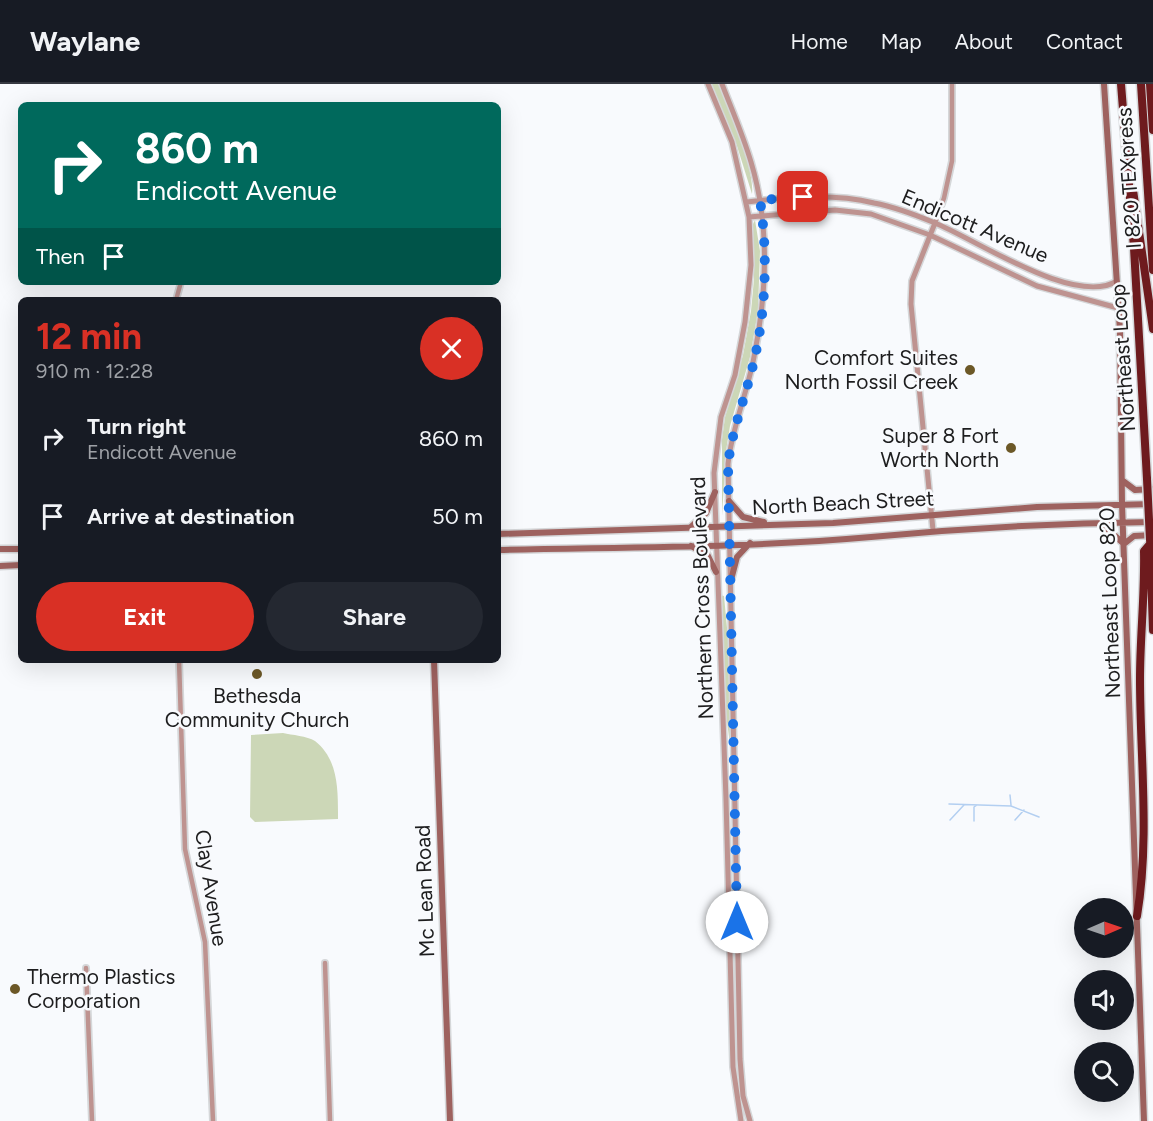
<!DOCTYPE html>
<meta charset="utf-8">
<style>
:root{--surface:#171b24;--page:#242831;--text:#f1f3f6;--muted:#9ea1a6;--line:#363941;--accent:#d93025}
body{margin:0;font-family:Figtree,sans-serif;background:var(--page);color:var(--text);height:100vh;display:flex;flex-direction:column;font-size:22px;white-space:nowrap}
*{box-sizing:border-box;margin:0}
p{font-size:20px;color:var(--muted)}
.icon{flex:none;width:33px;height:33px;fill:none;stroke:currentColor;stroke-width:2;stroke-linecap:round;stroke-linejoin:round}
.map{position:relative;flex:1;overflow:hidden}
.sheet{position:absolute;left:18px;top:213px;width:483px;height:366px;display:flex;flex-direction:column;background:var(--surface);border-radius:9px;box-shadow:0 6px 24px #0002}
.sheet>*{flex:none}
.top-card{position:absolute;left:18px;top:18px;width:483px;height:183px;border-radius:9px;box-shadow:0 6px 24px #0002;background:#00695c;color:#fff;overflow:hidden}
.needle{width:39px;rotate:88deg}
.fabs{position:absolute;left:1074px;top:814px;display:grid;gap:12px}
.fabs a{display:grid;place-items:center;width:60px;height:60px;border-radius:50%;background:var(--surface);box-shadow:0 6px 24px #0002;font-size:30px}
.pin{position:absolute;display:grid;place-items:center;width:51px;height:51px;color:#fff;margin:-26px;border-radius:12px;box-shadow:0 3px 9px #0006}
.me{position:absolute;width:66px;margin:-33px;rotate:0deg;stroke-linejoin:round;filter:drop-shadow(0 0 4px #0008)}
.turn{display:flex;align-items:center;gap:21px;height:126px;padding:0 18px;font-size:27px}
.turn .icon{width:78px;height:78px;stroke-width:2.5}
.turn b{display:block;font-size:42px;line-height:51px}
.then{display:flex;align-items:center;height:57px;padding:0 18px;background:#0003;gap:12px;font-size:22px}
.round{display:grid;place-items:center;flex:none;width:63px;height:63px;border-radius:32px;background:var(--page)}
.summary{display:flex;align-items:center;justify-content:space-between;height:102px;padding:0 18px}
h1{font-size:36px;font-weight:700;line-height:45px;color:var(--accent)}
.primary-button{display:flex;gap:12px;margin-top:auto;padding:12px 18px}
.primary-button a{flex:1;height:69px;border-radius:36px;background:var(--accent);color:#fff;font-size:24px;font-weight:700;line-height:69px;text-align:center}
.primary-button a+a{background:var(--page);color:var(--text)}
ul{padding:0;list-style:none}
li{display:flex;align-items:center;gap:18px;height:78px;padding:0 18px}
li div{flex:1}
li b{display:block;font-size:22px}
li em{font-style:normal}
header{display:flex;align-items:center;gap:36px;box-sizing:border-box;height:84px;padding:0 30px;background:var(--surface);border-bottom:2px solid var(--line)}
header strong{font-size:28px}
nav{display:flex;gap:33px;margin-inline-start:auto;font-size:21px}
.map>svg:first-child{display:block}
.green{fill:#ccd7b7}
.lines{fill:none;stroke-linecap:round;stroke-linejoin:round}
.stream{stroke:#b3cff1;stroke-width:1.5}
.minor-casing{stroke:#d5d7d9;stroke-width:8}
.tertiary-casing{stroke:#d5d7d9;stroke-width:8}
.secondary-casing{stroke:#d5d7d9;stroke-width:9}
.motorway-casing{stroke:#d5d7d9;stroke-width:11}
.minor{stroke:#be9390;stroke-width:4.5}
.tertiary{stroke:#be9390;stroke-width:5}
.secondary{stroke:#9e625f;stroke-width:6}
.motorway{stroke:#6e1b1e;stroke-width:8}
.motorway-bridge-casing{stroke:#d5d7d9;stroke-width:11;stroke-linecap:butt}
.motorway-bridge{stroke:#6e1b1e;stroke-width:8}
.route{stroke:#1a73e8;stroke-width:10;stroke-dasharray:0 18}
.poi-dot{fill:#6c5827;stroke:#f8fafd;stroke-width:2}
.labels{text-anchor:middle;stroke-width:5;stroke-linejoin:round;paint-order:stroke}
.street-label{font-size:21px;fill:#1d1d1e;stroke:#f8fafd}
.poi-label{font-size:21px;fill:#1d1d1e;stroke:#f8fafd;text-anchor:end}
</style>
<header>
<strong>Waylane</strong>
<nav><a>Home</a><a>Map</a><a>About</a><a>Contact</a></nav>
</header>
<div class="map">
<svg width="1153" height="1037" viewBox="0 0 1153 1037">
<rect width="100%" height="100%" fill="#f8fafd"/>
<path class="green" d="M711 0H719C729 26 755 84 752 110L737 62Z
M755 136 760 167 758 227 750 273 730 342 726 367 722 432V355L725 333 743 271 751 227 754 195 752 142Z
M720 511 724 512 729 565 731 668 726 630Z
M283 649C292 651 307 652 315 657 339 676 338 707 338 735L255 738 250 733 251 651Z
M730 788 734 819V882H733Z"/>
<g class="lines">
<path class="stream" d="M1010 711 1011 721
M949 720 1011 722 1039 733
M950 736 964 721
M1015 736 1024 726
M974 737V723L977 721"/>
<defs>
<path id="minor" d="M935 139 944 114 952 77V0
M176 216 181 198
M179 576 185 765 205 858 213 1037
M325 879 330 1037
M86 884 92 1037"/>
<path id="tertiary" d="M708 0 732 58 749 133 751 181 745 238 735 291 721 333 714 389 726 715 733 983 741 1037
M722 0C732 26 743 51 751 78 770 141 767 209 754 273 747 310 732 343 728 380L740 975 743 1012 750 1037
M747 118C789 113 833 109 874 119 895 123 916 131 935 139 977 156 1075 223 1117 197
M749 133 835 126 871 130 930 151 1037 202 1118 224
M933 446 911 220 912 197 935 139"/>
<path id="secondary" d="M1104 0 1120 247 1122 420 1144 1037
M1123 397 1135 406 1153 405
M729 417 743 433 764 438
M1101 439 1124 460
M691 443 706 429 715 408
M498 450 833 439 1037 423 1153 420
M1124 460 1134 452 1153 451
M691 462 707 470 716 488
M0 465H21
M498 466C622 463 747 464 871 453 964 444 1058 439 1152 438
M0 482 21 481
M731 496 737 473 750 459
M434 576 450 1037"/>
<path id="motorway" d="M1121 0 1134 164 1147 395
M1141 0 1153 186
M1150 0 1153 46
M1133 106 1153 245
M1150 460 1153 546
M1137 832C1150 755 1140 673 1140 595 1140 552 1145 510 1144 467L1150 460"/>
</defs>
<use href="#minor" class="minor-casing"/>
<use href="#tertiary" class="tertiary-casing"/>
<use href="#secondary" class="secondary-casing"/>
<use href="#motorway" class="motorway-casing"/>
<use href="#minor" class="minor"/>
<use href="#tertiary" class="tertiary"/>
<use href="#secondary" class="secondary"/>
<use href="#motorway" class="motorway"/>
<defs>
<path id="motorway-bridge" d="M1147 395 1150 456"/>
</defs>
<use href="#motorway-bridge" class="motorway-bridge-casing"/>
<use href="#motorway-bridge" class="motorway-bridge"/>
</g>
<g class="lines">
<path class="route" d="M737 838 728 381C732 345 746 312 754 277 766 226 768 169 760 116L803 113"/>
</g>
<g class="poi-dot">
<circle cx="970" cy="286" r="6"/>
<circle cx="1011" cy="364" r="6"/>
<circle cx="257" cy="590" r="6"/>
<circle cx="15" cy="905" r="6"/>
</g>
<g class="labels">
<g class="street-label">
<text transform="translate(1129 94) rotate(-94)" y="7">I 820 TEXpress</text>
<text transform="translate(975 142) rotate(23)" y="7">Endicott Avenue</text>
<text transform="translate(1123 274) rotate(-94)" y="7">Northeast Loop</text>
<text transform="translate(843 419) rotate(-3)" y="7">North Beach Street</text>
<text transform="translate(702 514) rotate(-92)" y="7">Northern Cross Boulevard</text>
<text transform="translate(1110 519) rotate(-92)" y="7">Northeast Loop 820</text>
<text transform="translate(211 804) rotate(81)" y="7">Clay Avenue</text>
<text transform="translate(425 807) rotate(-92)" y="7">Mc Lean Road</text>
</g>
<g class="poi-label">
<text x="958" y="281">Comfort Suites<tspan x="958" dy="24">North Fossil Creek</tspan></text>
<text x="999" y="359">Super 8 Fort<tspan x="999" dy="24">Worth North</tspan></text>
<text x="257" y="619" text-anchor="middle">Bethesda<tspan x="257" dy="24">Community Church</tspan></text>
<text x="27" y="900" text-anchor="start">Thermo Plastics<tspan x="27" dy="24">Corporation</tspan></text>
</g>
</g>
</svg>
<div class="fabs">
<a><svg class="needle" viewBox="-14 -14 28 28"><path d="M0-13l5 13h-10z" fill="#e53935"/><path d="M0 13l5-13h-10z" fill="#9ea1a6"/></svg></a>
<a><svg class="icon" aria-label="sound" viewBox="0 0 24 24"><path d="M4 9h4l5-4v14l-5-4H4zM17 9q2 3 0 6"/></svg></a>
<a><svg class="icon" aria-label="search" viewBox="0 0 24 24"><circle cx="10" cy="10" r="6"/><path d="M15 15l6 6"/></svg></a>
</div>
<div class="pin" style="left:803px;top:113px;background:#d93025"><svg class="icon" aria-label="arrive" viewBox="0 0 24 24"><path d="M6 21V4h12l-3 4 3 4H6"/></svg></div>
<svg class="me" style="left:737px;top:838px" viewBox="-20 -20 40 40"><circle r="19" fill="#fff"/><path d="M0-13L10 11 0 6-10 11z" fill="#1a73e8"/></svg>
<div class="top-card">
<div class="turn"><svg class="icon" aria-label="right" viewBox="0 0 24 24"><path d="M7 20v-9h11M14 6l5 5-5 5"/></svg><div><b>860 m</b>Endicott Avenue</div></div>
<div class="then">Then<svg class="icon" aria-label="arrive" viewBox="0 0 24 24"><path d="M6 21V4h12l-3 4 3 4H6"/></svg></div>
</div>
<section class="sheet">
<div class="summary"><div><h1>12 min</h1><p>910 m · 12:28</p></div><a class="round" style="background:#d93025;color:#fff"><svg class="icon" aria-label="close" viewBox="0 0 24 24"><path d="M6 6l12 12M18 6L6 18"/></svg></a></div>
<ul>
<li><svg class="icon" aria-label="right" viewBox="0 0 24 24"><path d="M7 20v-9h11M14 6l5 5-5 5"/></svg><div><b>Turn right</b><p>Endicott Avenue</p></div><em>860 m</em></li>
<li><svg class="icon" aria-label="arrive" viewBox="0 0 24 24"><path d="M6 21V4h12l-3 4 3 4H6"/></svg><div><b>Arrive at destination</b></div><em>50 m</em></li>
</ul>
<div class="primary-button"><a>Exit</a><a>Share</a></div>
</section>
</div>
